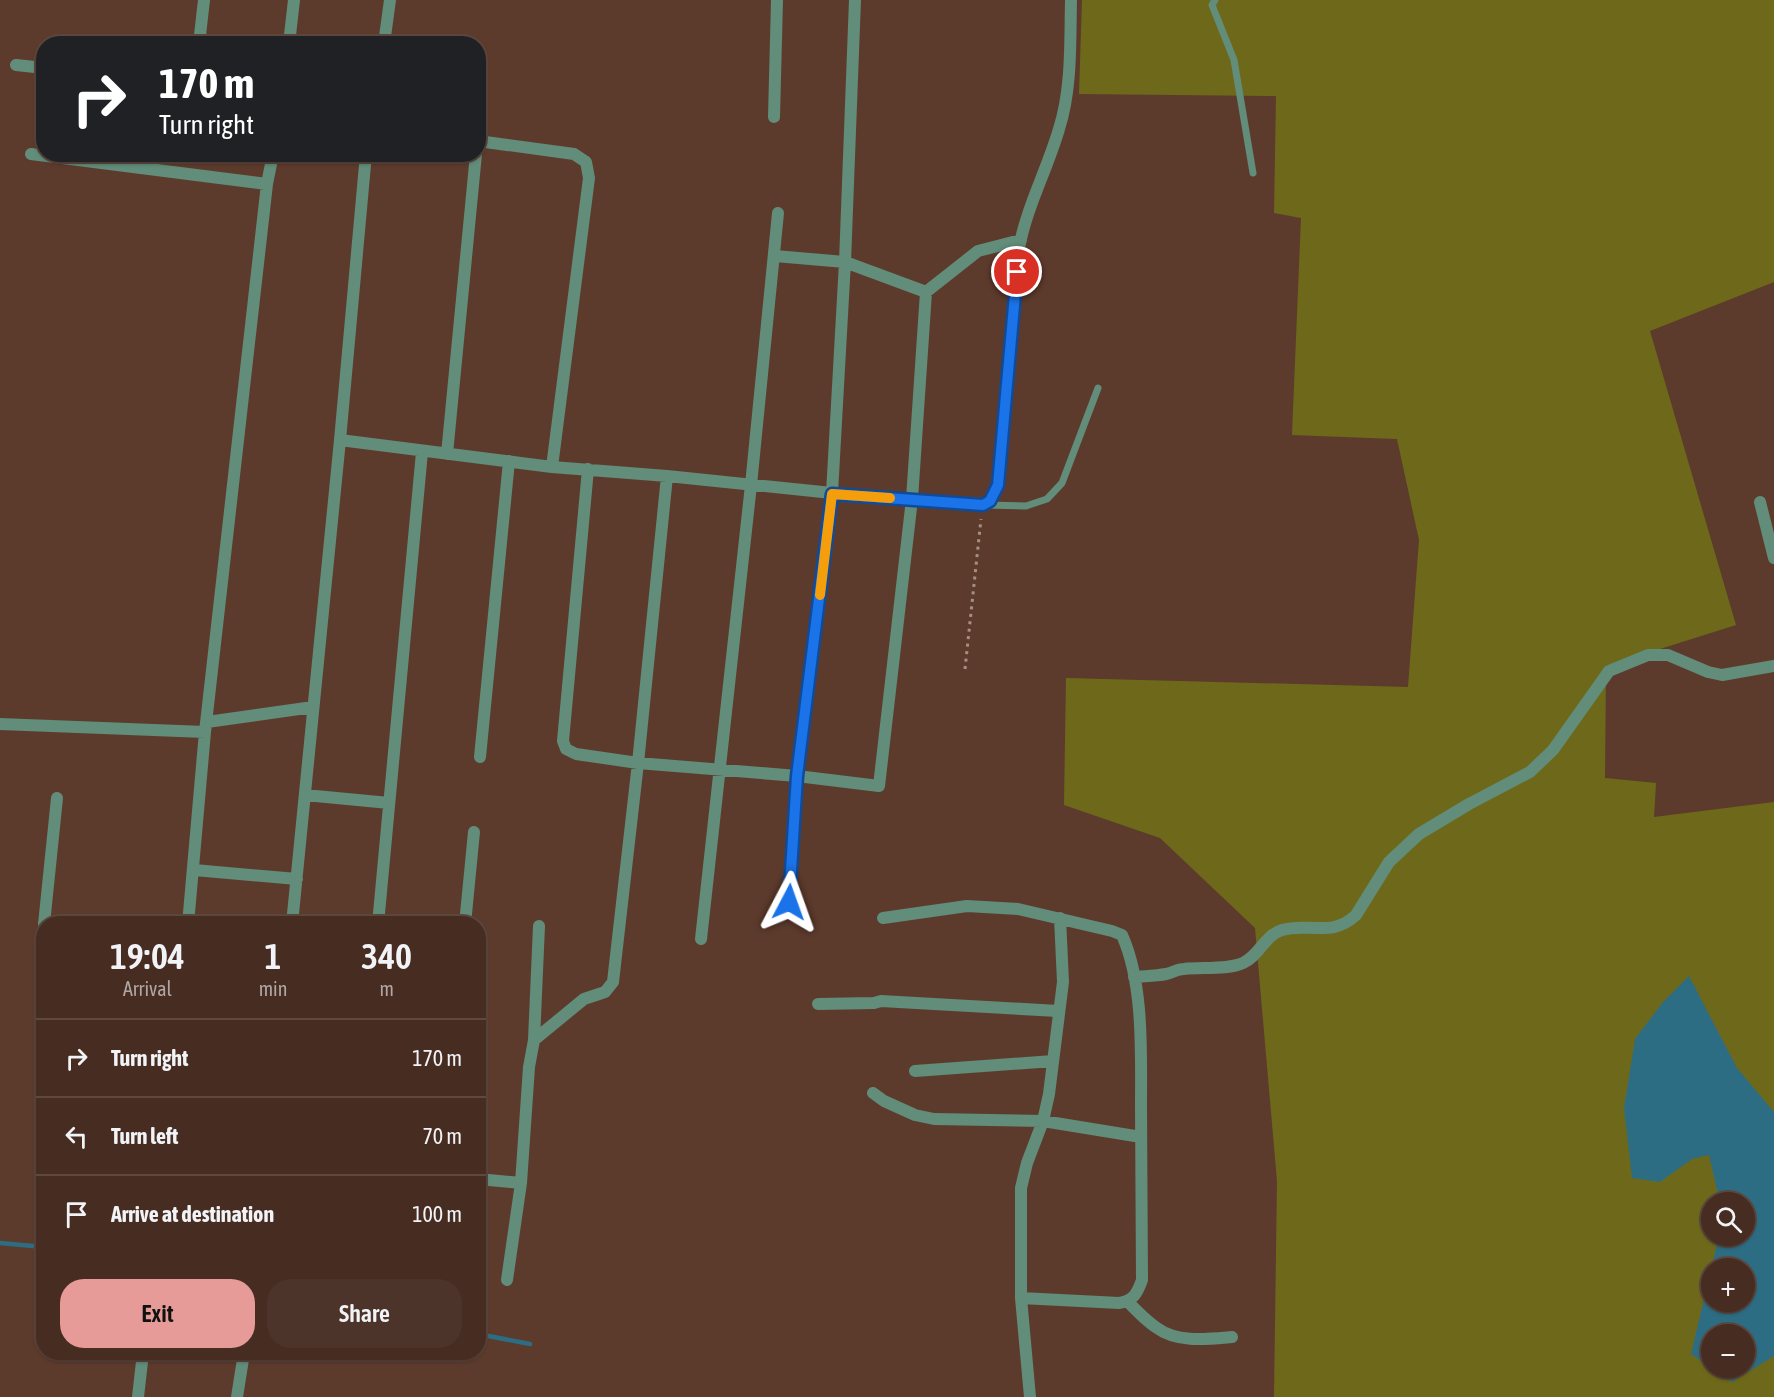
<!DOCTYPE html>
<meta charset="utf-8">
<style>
:root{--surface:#462c21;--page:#4d342a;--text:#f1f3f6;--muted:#b0a7a5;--line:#5e483f;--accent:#e69b98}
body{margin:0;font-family:"Asap Condensed",sans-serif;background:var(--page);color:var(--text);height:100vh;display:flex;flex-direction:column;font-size:22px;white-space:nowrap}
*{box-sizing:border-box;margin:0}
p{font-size:20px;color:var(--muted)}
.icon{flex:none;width:33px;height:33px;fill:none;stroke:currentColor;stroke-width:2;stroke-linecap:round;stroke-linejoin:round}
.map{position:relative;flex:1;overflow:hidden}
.side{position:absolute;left:36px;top:916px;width:450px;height:444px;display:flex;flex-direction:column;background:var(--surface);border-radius:24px;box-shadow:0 2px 4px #0004,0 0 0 2px var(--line)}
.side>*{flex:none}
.guide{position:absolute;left:36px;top:36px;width:450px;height:126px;border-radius:24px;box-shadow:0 2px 4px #0004,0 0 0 2px var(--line);background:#202124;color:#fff;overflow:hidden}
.tools{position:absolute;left:1701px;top:1192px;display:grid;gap:12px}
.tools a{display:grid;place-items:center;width:54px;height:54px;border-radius:50%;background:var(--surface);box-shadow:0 2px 4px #0004,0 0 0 2px var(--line);font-size:30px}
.pin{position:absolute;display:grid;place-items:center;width:51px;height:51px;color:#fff;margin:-26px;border:3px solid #fff;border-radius:50%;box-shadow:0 2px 6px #0007}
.me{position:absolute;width:66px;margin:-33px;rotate:4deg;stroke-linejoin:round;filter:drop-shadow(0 0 4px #0008)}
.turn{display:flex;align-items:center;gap:21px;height:126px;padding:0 24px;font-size:27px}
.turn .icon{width:78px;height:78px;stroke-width:2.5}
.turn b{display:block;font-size:42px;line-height:51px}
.eta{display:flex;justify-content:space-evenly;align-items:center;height:102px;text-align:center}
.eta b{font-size:36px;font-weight:600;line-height:42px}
.cta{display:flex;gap:12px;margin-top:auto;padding:12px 24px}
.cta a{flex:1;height:69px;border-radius:24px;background:var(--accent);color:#111;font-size:24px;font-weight:600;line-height:69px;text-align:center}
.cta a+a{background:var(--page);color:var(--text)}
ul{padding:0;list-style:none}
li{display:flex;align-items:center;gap:18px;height:78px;padding:0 24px;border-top:2px solid var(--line)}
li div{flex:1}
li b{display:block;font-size:22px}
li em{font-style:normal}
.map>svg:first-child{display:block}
.green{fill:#6e691a;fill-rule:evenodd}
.water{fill:#2d6d84;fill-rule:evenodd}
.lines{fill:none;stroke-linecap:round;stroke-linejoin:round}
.stream{stroke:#2d6d84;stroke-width:4.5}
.path{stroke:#a78f84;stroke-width:3;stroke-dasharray:3 4.5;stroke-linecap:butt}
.service{stroke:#618d7a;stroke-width:7}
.minor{stroke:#618d7a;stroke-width:12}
.route-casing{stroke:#114b97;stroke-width:15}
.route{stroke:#1a73e8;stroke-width:10}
.slow{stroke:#f59e0b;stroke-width:10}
</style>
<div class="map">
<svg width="1774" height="1397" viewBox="0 0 1774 1397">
<rect width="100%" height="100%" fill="#5d3b2c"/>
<path class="green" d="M1082 0H1774V282L1650 331 1736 625 1606 666 1605 778 1656 783 1654 817 1774 802V1397H1274L1277 1181 1255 928 1160 838 1064 805 1066 678 1408 687 1419 540 1397 439 1292 435 1301 218 1274 213 1276 96 1079 94ZM1712 1203H1744V1236H1712ZM1712 1269H1744V1302H1712ZM1712 1335H1744V1368H1712Z"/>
<path class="water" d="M1689 976 1737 1068 1774 1112V1356L1732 1382 1712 1368H1744V1335H1712V1368L1691 1354 1719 1236H1744V1203H1720L1709 1155 1692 1159 1660 1182 1632 1178 1624 1108 1635 1039 1663 1002ZM1712 1269H1744V1302H1712Z"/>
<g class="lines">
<path class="stream" d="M0 1243 44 1247
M478 1334 530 1344"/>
<path class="path" d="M965 669 981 519"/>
<path class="service" d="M1215 0 1212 5 1234 60 1253 173
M985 505 1026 506 1047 499 1062 483 1098 388"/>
<path class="minor" d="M199 44 204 0
M289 44 294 0
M384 44 390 0
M16 65 44 68
M774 117 777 0
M478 141 574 154 586 162 589 178 552 467
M31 154 267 184
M366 154 340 440 552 467 667 476 832 493 983 505 990 501 998 485 1019 248C1027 206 1047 170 1059 129 1072 88 1070 43 1071 0
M775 256 845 262 926 292
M447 454 476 154
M588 469 563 741 566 749 576 754 638 763 797 776 879 786 912 499 926 292 978 251 1021 240
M1760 502 1774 558
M207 722 313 707
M0 724 205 732
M480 757 509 461
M305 795 389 803
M194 870 297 879
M789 902 797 776 832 493 845 262 855 0
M883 918 967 906 1018 909 1112 931 1122 935C1144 984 1141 1054 1141 1107 1141 1165 1142 1222 1142 1280 1137 1294 1133 1301 1119 1303L1021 1298
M44 924 57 798
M188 924 205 732 267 184 273 154
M292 924 340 440
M378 924 422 452
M465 924 474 832
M701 939 751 485 778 213
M1134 977C1144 976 1156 976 1166 974 1172 973 1177 969 1184 969 1201 967 1228 970 1243 963 1259 956 1265 935 1282 930 1308 922 1332 938 1356 915L1389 862 1419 834 1469 804 1530 772 1553 750 1609 671 1648 655H1668L1708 672 1722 675 1774 666
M818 1004 874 1003 881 1001 1058 1011
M534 1040 584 999 605 992 613 982 638 763 667 476
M915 1071 1053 1061
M873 1093 884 1101 915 1115 934 1119 1043 1121 1141 1137
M478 1179 521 1183
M507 1280 521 1183 529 1067 534 1040 539 926
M1128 1302C1137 1311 1146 1321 1157 1328 1177 1343 1208 1339 1232 1337
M138 1397 143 1353
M237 1397 244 1353
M1030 1397 1021 1298V1188L1027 1163 1043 1121 1049 1094 1063 982 1060 918"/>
</g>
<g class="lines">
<defs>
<path id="route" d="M789 902 797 776 832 494 983 505 990 501 998 485 1017 272"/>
</defs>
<use href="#route" class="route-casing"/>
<use href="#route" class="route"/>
<path class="slow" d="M820 595 832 494 890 498"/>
</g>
</svg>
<div class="tools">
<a><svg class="icon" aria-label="search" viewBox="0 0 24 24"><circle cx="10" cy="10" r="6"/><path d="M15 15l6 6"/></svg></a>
<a>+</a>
<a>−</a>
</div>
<div class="pin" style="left:1017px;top:272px;background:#d93025"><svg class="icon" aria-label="arrive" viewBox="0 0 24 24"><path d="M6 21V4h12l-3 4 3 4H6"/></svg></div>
<svg class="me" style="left:789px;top:902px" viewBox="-20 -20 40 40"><path d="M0-17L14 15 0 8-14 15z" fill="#1a73e8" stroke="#fff" stroke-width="4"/></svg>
<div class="guide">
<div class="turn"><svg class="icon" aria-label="right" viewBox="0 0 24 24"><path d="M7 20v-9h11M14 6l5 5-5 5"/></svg><div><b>170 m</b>Turn right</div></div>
</div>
<section class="side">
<div class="eta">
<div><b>19:04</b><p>Arrival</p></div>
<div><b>1</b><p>min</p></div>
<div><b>340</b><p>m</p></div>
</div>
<ul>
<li><svg class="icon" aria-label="right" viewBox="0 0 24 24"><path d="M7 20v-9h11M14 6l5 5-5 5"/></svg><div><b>Turn right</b></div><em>170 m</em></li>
<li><svg class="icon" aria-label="left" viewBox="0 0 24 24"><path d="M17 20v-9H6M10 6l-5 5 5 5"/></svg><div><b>Turn left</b></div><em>70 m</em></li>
<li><svg class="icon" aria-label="arrive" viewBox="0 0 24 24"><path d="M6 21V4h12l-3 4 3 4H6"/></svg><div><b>Arrive at destination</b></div><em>100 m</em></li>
</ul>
<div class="cta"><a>Exit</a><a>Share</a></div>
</section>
</div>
